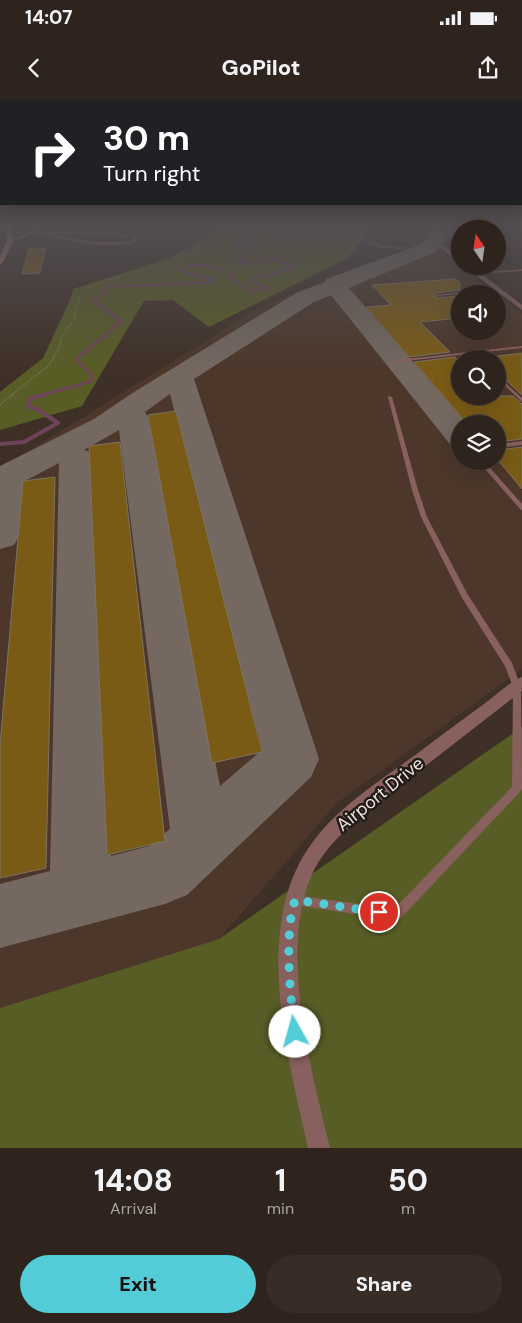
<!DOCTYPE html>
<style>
:root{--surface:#2f241d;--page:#372c26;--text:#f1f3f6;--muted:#a7a4a4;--line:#4a413b;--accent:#52ccd6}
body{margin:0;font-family:"DM Sans",sans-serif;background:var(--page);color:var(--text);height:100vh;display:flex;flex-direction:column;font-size:19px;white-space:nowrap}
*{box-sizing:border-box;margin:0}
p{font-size:16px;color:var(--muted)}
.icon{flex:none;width:28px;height:28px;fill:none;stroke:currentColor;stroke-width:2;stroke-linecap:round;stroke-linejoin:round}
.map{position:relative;height:1048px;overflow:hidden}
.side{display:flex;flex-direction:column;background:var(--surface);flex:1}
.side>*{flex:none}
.banner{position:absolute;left:0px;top:0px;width:522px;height:105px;box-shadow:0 5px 20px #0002,0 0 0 1px var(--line);background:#202124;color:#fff;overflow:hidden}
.needle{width:32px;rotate:347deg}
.tools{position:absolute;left:451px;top:120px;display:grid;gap:10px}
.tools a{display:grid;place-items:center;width:55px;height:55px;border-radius:50%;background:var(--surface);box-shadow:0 5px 20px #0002,0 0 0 1px var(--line);font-size:25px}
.pin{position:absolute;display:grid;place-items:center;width:42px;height:42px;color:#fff;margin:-21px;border:2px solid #fff;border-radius:50%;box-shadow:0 1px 5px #0007}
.me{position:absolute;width:55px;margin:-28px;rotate:353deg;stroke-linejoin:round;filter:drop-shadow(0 0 4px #0008)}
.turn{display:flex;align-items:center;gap:18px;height:105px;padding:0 20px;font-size:22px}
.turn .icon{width:65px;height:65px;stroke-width:2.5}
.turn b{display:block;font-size:35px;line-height:42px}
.eta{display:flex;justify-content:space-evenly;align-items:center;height:85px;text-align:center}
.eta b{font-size:30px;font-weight:800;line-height:35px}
.cta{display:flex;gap:10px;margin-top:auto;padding:10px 20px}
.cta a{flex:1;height:58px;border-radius:30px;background:var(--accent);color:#111;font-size:20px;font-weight:800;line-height:58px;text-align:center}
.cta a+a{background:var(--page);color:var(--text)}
.status{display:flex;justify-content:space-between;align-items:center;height:35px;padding:0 25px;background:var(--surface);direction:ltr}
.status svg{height:14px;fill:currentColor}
header{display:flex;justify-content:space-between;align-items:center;height:65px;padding:0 20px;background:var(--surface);font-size:22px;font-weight:800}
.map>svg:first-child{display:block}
.built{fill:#4c372a;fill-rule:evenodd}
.green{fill:#585d26}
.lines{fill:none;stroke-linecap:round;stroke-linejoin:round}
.stream-far2{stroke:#6e4458;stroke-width:2.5}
.stream-far1{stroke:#6e4458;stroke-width:3}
.stream{stroke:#6e4458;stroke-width:4}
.taxiway{fill:#746860;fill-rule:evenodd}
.building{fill:#7a5b16;stroke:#7d7464}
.path-far2{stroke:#9c9089;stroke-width:1;stroke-dasharray:0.5 2;stroke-linecap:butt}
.path-far1{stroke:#9c9089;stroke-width:2;stroke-dasharray:0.5 2;stroke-linecap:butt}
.path{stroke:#9c9089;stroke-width:2.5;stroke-dasharray:0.5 2.5;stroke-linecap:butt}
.service{fill:#88605e;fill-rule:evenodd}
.minor{fill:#88605e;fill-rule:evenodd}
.secondary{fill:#b67875;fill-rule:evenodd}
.route{stroke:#52ccd6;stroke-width:9;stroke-dasharray:0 16.2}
.labels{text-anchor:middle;stroke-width:5;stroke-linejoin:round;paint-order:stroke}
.near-street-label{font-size:18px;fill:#ede4de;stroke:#211a16}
</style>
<div class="status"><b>14:07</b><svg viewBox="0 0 49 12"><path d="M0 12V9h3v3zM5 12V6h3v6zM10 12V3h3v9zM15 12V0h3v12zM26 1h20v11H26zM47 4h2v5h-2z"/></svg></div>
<header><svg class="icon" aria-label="back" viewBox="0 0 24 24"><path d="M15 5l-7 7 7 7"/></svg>GoPilot<svg class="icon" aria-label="share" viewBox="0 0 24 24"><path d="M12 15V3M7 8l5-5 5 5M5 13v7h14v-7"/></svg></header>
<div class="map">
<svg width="522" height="1048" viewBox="0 0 522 1048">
<rect width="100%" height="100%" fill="#3f3027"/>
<path class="built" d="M378 124H522V155L498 154V129H460V152H442L496 194H460V231H498V195L522 214V569L337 703 219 839 0 908V369L260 207 412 147ZM460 259H498V296H460ZM460 324H498V361H460Z"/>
<path class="green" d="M222 124 374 125 348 158 209 227 173 200 144 201 82 306 0 330V292L43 258 71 198 73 189 167 159 188 148Z
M522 627V1048H0V908L219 839Z"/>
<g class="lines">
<path class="stream-far2" d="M274 124 278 125 275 135C297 139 316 136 337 130L323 124
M337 130 346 134 345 138 369 142 383 147 406 148
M498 146H522
M96 199 103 193 106 186C142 187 177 183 213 182L214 180 179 170C195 161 217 165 232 175L231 178 251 191 268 189 252 182V178L266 177 294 166 273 159 250 164 238 162 256 149 255 147 234 146 232 144 252 137 256 130 266 124"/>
<path class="stream-far1" d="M43 295 92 281V275L76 259 122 221 93 201 97 198"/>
<path class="stream" d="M0 344 24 342 58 323 39 310 27 306 31 298 47 294"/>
<path class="taxiway" d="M454 124H479L473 129H460V134L444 140 441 147 433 153 349 188 467 324H460V346L449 343 331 195 314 202 194 279 319 659 311 677 187 795 165 804 0 848V784L50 771 59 363 23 382 19 436 14 445 0 449V366L94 319 134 292 298 192 325 182 326 179 419 145 425 141 428 133ZM170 294 262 650 220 686 148 317 145 312ZM119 330 170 729 149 746 111 756 93 358 88 351 84 350Z"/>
</g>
<path class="building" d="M46 148 40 173 22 174 29 149Z
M455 179 460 183V190L436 193 434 195 438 198 460 196V218L420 222 450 252 409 257 366 207 391 205 372 185Z
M522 253V295L498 273V256Z
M455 257 460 263V296H513L522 304V339L498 342V324H467L414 262Z
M176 311 262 652 212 663 148 315Z
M120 342 165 741 107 755 89 346Z
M522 347V389L498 360V350Z
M55 377 46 768 0 778V645L23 381Z"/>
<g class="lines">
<path class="path-far2" d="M79 199 81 191C114 174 152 171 187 156 204 149 218 134 234 124"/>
<path class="path-far1" d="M12 295 49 265 59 248 62 236 74 219 79 198"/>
<path class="path" d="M0 304 13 294"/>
<path class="service" d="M503 129 504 131 498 132V130Z
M34 131 48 133 76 131 140 136 131 144C118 145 104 146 91 144 72 142 53 135 33 133ZM76 133 135 137 130 142H91L53 134Z
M460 138V151L453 156H451V154L457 150 458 139Z
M522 169V171L476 174 474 173Z
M498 188 499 190 438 196 436 195Z
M522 246V248L397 262 395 261 397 260Z
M498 276 522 298V302L498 279Z
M388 296 392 297 418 390 427 417 468 495 512 563 521 587 522 689 520 692 400 819 396 820 295 805 291 804 290 800 291 796 295 795 394 809 512 687 513 587 505 566 462 498 421 417 412 390 388 297Z
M522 341V345L498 348V344Z
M478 361H484L522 404V410L520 409Z"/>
<path class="minor" d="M39 124H43L29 136 10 142 7 140 26 134Z
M432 140H436L460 158V163L432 142Z
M464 166H471L522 205V210Z
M522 577V591L366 712C347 728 327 746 315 768 276 844 311 969 330 1048H308C288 957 251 825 312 743 339 706 381 680 418 653 441 635 465 618 488 601 498 593 510 582 522 577Z"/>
<path class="secondary" d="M6 124H10L13 142 3 162 0 164V156L7 142Z"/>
</g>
<linearGradient id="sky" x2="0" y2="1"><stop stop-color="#231a15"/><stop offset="0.46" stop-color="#524e52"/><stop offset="1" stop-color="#524e52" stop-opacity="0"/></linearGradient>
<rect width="522" height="270" fill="url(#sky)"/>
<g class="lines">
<path class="route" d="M295 932C290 895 284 834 295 800L379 812"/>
</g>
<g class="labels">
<g class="near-street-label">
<text transform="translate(380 694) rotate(-39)" y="6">Airport Drive</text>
</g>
</g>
</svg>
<div class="tools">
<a><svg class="needle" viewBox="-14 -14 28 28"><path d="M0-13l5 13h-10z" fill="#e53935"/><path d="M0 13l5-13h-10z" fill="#a7a4a4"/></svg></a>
<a><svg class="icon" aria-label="sound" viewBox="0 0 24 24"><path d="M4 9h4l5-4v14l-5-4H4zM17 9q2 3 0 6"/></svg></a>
<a><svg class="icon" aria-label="search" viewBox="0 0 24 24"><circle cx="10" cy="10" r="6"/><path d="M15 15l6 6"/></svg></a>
<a><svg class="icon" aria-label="layers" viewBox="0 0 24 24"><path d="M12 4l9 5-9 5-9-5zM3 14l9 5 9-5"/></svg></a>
</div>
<div class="pin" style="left:379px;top:812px;background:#d93025"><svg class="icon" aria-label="arrive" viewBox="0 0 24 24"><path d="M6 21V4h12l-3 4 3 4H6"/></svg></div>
<svg class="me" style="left:295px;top:932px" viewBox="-20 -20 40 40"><circle r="19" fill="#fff"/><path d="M0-13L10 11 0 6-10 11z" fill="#52ccd6"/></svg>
<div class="banner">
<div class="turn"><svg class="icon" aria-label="right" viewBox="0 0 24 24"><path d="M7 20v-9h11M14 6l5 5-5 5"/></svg><div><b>30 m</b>Turn right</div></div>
</div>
</div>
<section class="side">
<div class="eta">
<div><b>14:08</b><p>Arrival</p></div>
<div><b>1</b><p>min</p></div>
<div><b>50</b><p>m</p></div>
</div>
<div class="cta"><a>Exit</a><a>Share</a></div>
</section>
